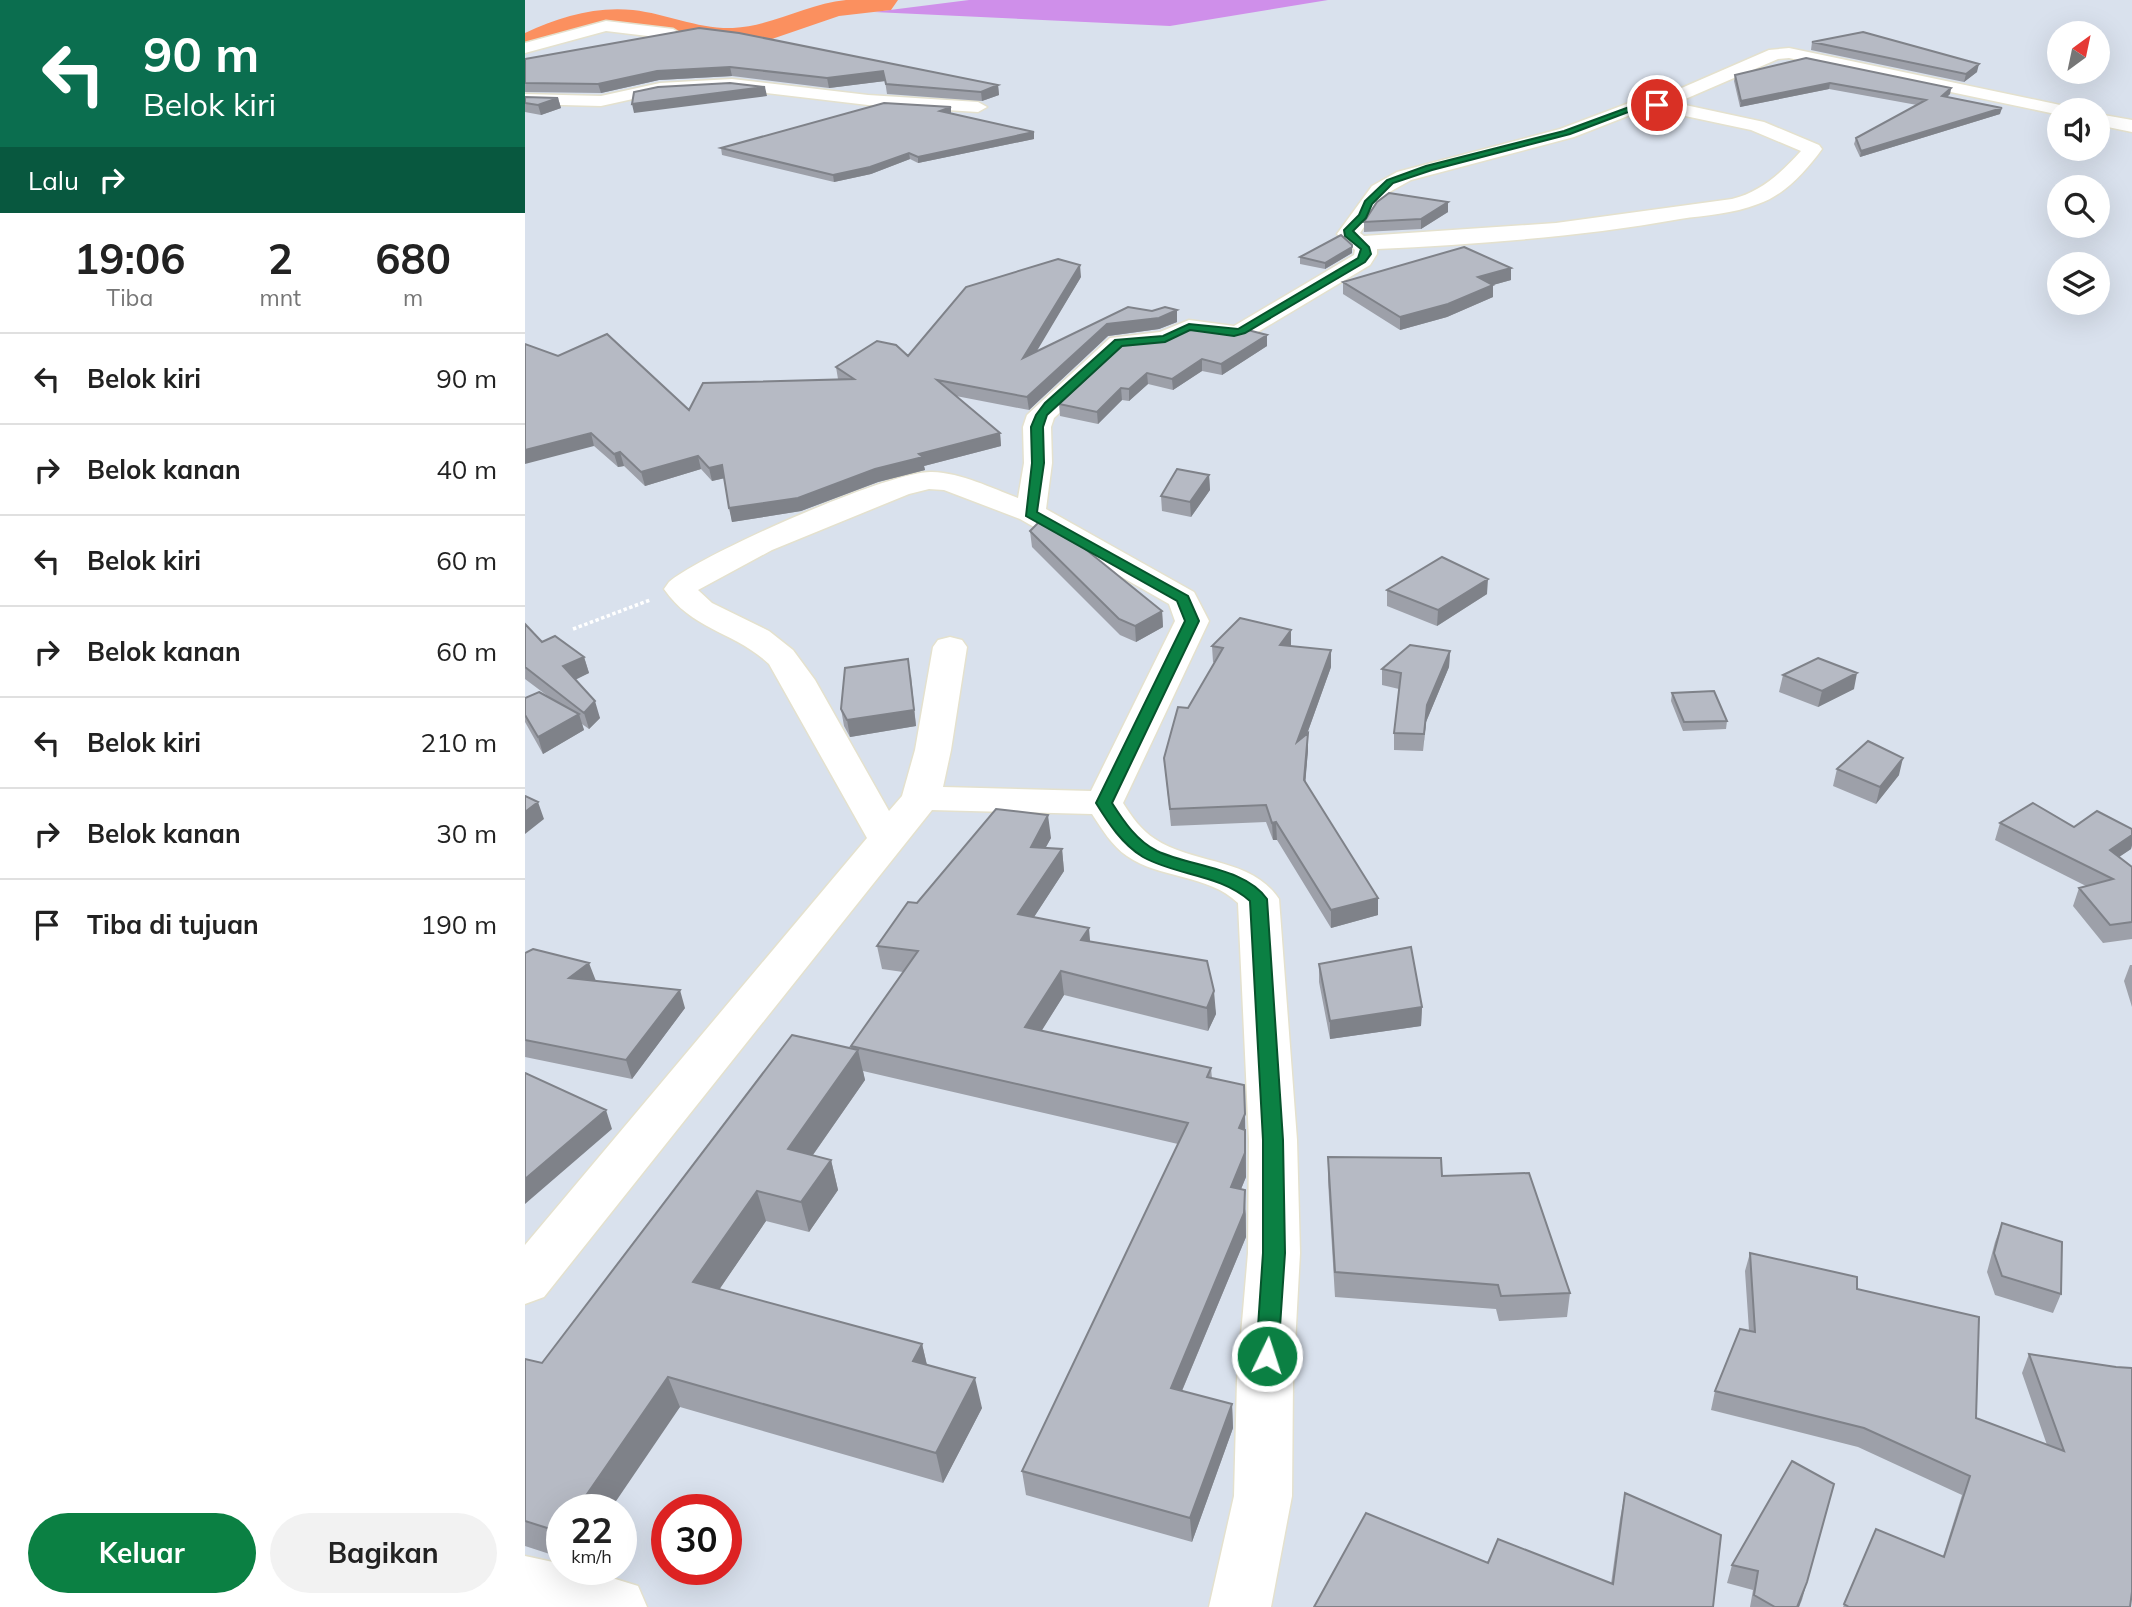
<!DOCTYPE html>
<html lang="id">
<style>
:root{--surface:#fff;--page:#f2f2f2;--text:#222;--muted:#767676;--line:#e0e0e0;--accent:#0b8043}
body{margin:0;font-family:Mulish,sans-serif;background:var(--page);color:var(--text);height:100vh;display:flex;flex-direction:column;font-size:26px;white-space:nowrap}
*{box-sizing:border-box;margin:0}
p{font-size:23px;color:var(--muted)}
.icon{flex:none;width:38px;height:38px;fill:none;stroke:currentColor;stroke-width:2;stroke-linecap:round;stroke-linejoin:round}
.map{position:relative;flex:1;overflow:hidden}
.drawer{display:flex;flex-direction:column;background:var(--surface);width:525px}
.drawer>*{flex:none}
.banner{background:#0b6e4f;color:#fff;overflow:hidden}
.needle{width:46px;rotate:33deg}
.tools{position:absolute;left:1522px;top:21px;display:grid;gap:14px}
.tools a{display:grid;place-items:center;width:63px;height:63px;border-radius:50%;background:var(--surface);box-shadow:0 7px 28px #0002;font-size:35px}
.speed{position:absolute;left:21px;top:1494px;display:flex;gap:14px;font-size:35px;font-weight:700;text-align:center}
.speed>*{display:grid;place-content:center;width:91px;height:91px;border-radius:50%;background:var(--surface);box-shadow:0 7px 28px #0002;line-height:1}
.speed small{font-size:18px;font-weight:400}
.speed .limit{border:10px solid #d22;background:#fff;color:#111}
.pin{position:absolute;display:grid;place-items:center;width:60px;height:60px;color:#fff;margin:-30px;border:4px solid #fff;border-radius:50%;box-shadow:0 2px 7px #0007}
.me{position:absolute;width:77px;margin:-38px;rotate:4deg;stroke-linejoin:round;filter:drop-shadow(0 0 5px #0008)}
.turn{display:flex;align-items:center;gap:24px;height:147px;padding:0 28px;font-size:32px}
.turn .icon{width:91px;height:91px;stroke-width:2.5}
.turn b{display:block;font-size:49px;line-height:60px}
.then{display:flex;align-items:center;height:66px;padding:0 28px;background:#0003;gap:14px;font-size:26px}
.eta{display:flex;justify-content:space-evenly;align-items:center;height:119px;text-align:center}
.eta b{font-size:42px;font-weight:700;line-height:49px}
.action{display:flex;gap:14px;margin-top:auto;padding:14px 28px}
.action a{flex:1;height:80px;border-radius:42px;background:var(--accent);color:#fff;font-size:28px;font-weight:700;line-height:80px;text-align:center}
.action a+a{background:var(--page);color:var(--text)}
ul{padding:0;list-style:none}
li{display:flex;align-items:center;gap:21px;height:91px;padding:0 28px;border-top:2px solid var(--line)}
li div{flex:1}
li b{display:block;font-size:26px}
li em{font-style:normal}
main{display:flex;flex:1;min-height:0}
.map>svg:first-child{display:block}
.green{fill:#cf8fea}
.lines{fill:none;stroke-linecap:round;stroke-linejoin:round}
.river{fill:#fb905f;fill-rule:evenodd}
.minor-casing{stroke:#e4e1ce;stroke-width:3}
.path{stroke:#fff;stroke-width:3.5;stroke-dasharray:3.5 2.5;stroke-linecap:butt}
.minor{fill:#fff;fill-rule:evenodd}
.wall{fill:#9da0a9}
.shaded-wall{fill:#7f8289}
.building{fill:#b6bac4;stroke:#7f8289;stroke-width:2}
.route{fill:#0b8043;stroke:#07532c;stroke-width:2}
</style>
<main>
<section class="drawer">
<div class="banner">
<div class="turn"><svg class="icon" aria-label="left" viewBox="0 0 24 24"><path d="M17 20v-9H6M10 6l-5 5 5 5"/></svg><div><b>90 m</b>Belok kiri</div></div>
<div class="then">Lalu<svg class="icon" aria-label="right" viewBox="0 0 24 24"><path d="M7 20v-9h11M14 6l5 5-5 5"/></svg></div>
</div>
<div class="eta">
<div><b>19:06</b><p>Tiba</p></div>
<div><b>2</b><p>mnt</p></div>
<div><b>680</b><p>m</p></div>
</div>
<ul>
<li><svg class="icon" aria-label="left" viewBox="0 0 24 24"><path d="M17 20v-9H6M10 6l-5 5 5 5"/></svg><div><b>Belok kiri</b></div><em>90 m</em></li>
<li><svg class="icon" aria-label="right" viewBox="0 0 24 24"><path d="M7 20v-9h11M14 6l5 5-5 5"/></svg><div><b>Belok kanan</b></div><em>40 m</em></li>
<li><svg class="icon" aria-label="left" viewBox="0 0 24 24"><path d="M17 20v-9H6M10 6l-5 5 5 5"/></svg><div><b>Belok kiri</b></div><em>60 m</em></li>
<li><svg class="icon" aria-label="right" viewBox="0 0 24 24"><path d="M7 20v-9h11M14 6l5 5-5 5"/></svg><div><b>Belok kanan</b></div><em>60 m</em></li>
<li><svg class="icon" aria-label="left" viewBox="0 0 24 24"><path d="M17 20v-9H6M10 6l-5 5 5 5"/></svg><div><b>Belok kiri</b></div><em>210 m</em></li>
<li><svg class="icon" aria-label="right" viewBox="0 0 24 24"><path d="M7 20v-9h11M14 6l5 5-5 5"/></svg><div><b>Belok kanan</b></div><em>30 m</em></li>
<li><svg class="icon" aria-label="arrive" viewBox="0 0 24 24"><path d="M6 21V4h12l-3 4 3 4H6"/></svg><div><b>Tiba di tujuan</b></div><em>190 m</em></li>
</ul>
<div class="action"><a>Keluar</a><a>Bagikan</a></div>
</section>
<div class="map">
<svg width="1607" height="1607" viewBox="0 0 1607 1607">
<rect width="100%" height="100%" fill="#d9e1ed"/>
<path class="green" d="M444 0H803L645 26 349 12Z"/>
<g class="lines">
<path class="river" d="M321 0H373L366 10 314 16 244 40 206 44 174 43 108 26 65 27 49 30 0 52V33C34 17 70 6 108 10 143 14 172 29 208 28 247 26 282 4 321 0Z"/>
<defs>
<path id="minor" d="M81 21 148 29 156 34 148 39 81 31 0 53V43Z
M1264 48 1535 105 1544 110H1535V115L1264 58 1253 59 1151 103 1239 122 1294 145 1297 149C1281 171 1260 195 1233 204 1208 214 1181 215 1155 219 1055 237 953 244 852 249V254L845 265 726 336 709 340 667 335 640 346 601 350 529 418 526 427 527 463 521 509 669 592 684 621 598 803C607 817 616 830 630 839 669 865 726 857 754 899L772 1140 775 1253 768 1381 767 1496 746 1607H684L709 1496 712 1381 723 1253 724 1140 713 903C683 874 635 879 602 856 587 846 577 829 567 814L407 810 19 1297 0 1304V1245L342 838 244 664C209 631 168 631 139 589L144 582C177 554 366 470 407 472 437 473 466 488 493 498L499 463 498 427 502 415 585 338 635 332 664 320 709 326 829 255 830 250 812 234 847 186 872 172 1035 129 1104 103 1129 100 1244 50ZM1132 110 1226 130 1276 151C1257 172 1236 192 1207 199L1031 223 839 236 835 233 861 194 886 180 1049 137 1113 112ZM404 489 419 490 495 519 644 604 650 621 566 791 418 787 426 750 442 647 437 640 425 637 413 640 408 647 390 750 377 796 364 811 290 680 268 650 244 631 187 603 173 590 247 550 384 494Z
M207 79 343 95 453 102 462 107 453 112 343 105 207 89 135 93 76 106 0 104V94L76 96 135 83Z
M1573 114 1607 120V132L1573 125Z
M0 1556 37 1564V1570H61L113 1586 122 1607H0Z"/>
</defs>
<use href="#minor" class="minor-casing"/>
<path class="path" d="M48 629 125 600"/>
<use href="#minor" class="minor"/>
</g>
<path class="wall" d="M174 28 473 85 474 95 457 101 362 94 360 81 304 88 207 76 134 80 76 93 0 92V59Z
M1287 42 1452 72 1439 82 1286 50Z
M1210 75 1426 88 1425 94 1422 97 1475 114 1335 157 1329 144 1331 138 1392 105 1304 89 1215 107 1209 81Z
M0 97 33 98 36 108 16 115 0 112Z
M426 107V113L509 139 393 163 385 159 346 174 309 182 197 155 196 148Z
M923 202V212L896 229 839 232V222Z
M827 245V253L800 269 775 264V257Z
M986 268V280L968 285V297L922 317 875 330 818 294V282Z
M556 277 510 352 627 311 652 310V322L634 329 583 336 504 410 431 396 475 433 476 446 399 466 400 470 353 482 276 511 207 522 200 478 187 481 176 469 120 486 99 466 93 467 69 446 0 344 164 410 313 379 311 367 383 356Z
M708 331 742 335V346L697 375 677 371 648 390 623 384 604 401 597 400 573 424 535 416 534 404Z
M684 475 685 490 666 517 637 511 636 496Z
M505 531 637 611 638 627 611 642 595 635 507 547Z
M862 590 962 594 912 626 862 606Z
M0 624 17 642 59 657 64 673 50 679 75 718 64 729 57 724 59 730 18 754 0 722V698L24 697 0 679Z
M766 630V646L806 667 782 734 783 750 780 783 853 915 806 928 752 840H748L741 822 646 826 639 758 663 708 690 663 688 662 687 646Z
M925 651 924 667 901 722 898 751 869 750V733L874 689 857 685V669Z
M386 675 391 726 325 737 319 726 316 709Z
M1258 675 1329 689 1293 707 1254 692Z
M1147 693 1202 721 1201 729 1158 731 1146 701Z
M1312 769 1374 775 1351 804 1308 786Z
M1475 823 1549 827 1607 829V845L1606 849 1594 857 1607 867V939L1578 943 1548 906 1554 888 1561 886 1470 840Z
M526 838 520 848 537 849 539 871 509 917 565 942 682 961 691 1014 683 1031 539 995 516 1031 686 1068 687 1078 721 1138V1177L716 1189 721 1214V1237L657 1391 707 1404 708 1428 667 1542 501 1495 497 1471 653 1144 338 1071 340 1080 288 1155 306 1160 313 1190 284 1232 241 1221 194 1289 397 1344 402 1365 457 1408 418 1483 155 1407 37 1510V1558L0 1546V1359L17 1363 326 1049V1046L378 972 357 969 352 946 392 903Z
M0 953 70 981 160 1008 107 1079 0 1057Z
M794 964 897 1007 896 1026 805 1039 794 982Z
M1605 965H1607V1007L1599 981Z
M803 1157 1045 1293 1042 1317 974 1321 971 1309 810 1297 803 1181Z
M1477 1223 1536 1294 1528 1313 1470 1295 1462 1272 1470 1242Z
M1225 1253 1332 1289 1451 1418 1522 1445 1497 1373 1504 1354 1605 1607H1318L1351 1529 1418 1556 1437 1495 1333 1447 1186 1410 1190 1391 1224 1331 1220 1271Z
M1309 1484 1277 1600 1274 1607H1225L1228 1590 1202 1583 1207 1565Z
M1100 1493 1188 1607 963 1563 1086 1584 1095 1519Z"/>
<path class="shaded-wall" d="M1454 64 1452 72 1439 82 1441 74Z
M205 67 207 76 134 80 76 93 73 84 132 71Z
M358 71 360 81 304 88 302 78Z
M1305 83 1304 89 1215 107 1216 101Z
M473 85 474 95 457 101 456 92Z
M240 87 242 96 109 113 107 104Z
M1426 88 1425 94 1416 102 1417 96Z
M33 98 36 108 16 115 13 105Z
M426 107V113L415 111Z
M1477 108 1475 114 1335 157 1336 151Z
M509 132V139L393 163V157Z
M384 153 385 159 346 174 309 182 308 175Z
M923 202V212L896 229V219Z
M827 247V253L800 269V263Z
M555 265 556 277 500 371 498 358Z
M986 268V280L968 285V297L922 317 875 330V317L953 277Z
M652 310V322L634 329 583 336 504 410 502 397 582 324Z
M742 335V346L697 375 696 364Z
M677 359V371L648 390 647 379Z
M622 373 623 384 604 401V389Z
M596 388 597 400 573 424 572 412Z
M66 433 69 446 0 464V450Z
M475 433 476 446 399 466 400 470 353 482 276 511 207 522 204 508 350 469 394 454Z
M95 452 99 466 93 467 89 454Z
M173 456 176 469 120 486 116 472Z
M197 465 200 478 187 481 184 468Z
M684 475 685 490 666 517 665 502Z
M963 579 962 594 912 626 913 610Z
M637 611 638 627 611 642 610 626Z
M766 630V646L755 645Z
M806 650V667L773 759 772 742Z
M925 651 924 667 901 722 898 751 902 705Z
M59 657 64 673 44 683 38 666Z
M383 659 391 726 325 737 322 720Z
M1332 673 1329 689 1293 707 1297 691Z
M70 701 75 718 64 729 59 713Z
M54 714 59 730 18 754 13 737Z
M783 733V750L779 798V780Z
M1378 758 1374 775 1351 804 1355 787Z
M13 802 19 819 0 834V812Z
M523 815 526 838 509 869 506 847Z
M751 822 752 840H748L747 823Z
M1607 835V845L1606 849 1579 867 1585 850Z
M537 849 539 871 496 937 493 914Z
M853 898V915L806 928V910Z
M564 928 566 952 556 940Z
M64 963 71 981 44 978Z
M536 971 539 995 504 1051 500 1027Z
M155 990 160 1008 107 1079 101 1060Z
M689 991 691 1014 683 1031 682 1008Z
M897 1007 896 1026 805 1039V1021Z
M333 1050 340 1080 271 1179 263 1149Z
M81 1110 87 1129 0 1204V1179Z
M720 1114 721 1177 707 1211 706 1187 714 1128Z
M306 1160 313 1190 284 1232 276 1202Z
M720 1190 721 1237 648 1412 646 1388Z
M232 1191 241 1221 179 1312 168 1282Z
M397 1344 404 1374 388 1361Z
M143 1377 155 1407 85 1510H51Z
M450 1378 457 1408 418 1483 411 1453Z
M707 1404 708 1428 667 1542 665 1518Z
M1282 1582 1274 1607H1272Z"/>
<path class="building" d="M174 28 214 33 473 85 456 92 361 84 358 71 302 78 205 67 132 71 73 84 0 83V59Z
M1338 32 1454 64 1441 74 1287 42Z
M1281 58 1426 88 1417 96 1477 108 1336 151 1331 138 1401 100 1305 83 1216 101 1210 75Z
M205 83 240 87 107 104 109 92 133 87Z
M0 97 33 98 13 105 0 103Z
M359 103 426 107 415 111 509 132 393 157 384 153 345 167 308 175 196 148Z
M864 193 923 202 896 219 839 222 852 202Z
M816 235 827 245V247L800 263 775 257Z
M939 247 986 268 953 277 968 285 923 304 875 317 818 282Z
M533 259 555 265 498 358 603 307 627 311 640 307 652 310 634 318 582 324 502 397 412 380 475 433 394 454 398 457 350 469 273 498 204 508 197 465 184 468 173 456 116 472 95 452 89 454 66 433 0 450V344L33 356 82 334 164 410 178 383 329 379 311 367 352 341 371 345 383 356 441 287Z
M667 327 708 331 719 329 742 335 696 364 677 359 647 379 622 373 604 389 596 388 572 412 534 404 601 341 640 337Z
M652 469 684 475 665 502 636 496Z
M516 520 543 535 637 611 610 626 594 619 505 531Z
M917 557 963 579 913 610 862 590Z
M715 618 766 630 755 645 806 650 772 742 783 733 779 780 853 898 806 910 751 822 747 823 741 805 645 809 639 758 653 707 663 708 698 648 687 646Z
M0 624 17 642 30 636 59 657 38 666 70 701 59 713 0 667Z
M885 645 925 651 902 705 899 734 869 733 876 673 857 669Z
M1293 658 1332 673 1297 691 1258 675Z
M383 659 389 710 322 720 316 709 320 668Z
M1189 691 1202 721 1159 722 1147 693Z
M14 692 54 714 13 737 0 715V698Z
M1343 741 1378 758 1355 787 1312 769Z
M0 796 13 802 0 812Z
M1508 803 1549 827 1572 811 1607 829V835L1585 850 1607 867V922L1585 925 1554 888 1588 879 1475 823Z
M471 809 523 815 506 847 537 849 493 914 564 928 556 940 682 961 689 991 682 1008 536 971 500 1027 686 1068 682 1077 719 1085 720 1114 714 1128 720 1130V1153L706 1187 720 1190 719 1213 646 1388 707 1404 665 1518 497 1471 663 1123 326 1046 393 951 352 946 383 902 392 903Z
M886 947 897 1007 805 1021 794 964Z
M8 949 64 963 44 978 155 990 101 1060 0 1040V953Z
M267 1035 333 1050 263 1149 306 1160 276 1202 232 1191 168 1282 397 1344 388 1361 450 1378 411 1453 143 1377 51 1510H37V1530L35 1532 0 1521V1359L17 1363Z
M0 1073 81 1110 0 1179Z
M803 1157 916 1158 917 1176 1004 1173 1045 1293 976 1296 973 1285 810 1272Z
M1477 1223 1537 1242 1536 1294 1477 1276 1469 1253Z
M1225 1253 1332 1277V1289L1454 1317 1451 1418 1539 1451 1504 1354 1591 1367 1607 1368V1592L1605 1607H1324L1319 1604 1351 1529 1419 1557 1445 1476 1339 1428 1190 1391 1215 1329 1230 1332Z
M1267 1461 1309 1484 1282 1582 1272 1607H1250L1229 1595 1233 1571 1207 1565Z
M1100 1493 1196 1535 1188 1607H789L841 1513 963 1563 973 1539 1088 1584Z"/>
<path class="route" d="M1132 102 1135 106 1111 109 1045 134 907 170 868 183 847 204 841 218 828 231 844 247 846 254 840 262 720 333 709 336 665 330 640 342 597 346 522 415 518 427 519 463 512 512 663 596 674 621 587 803C599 822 612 841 632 851 666 867 719 867 742 899L758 1140 760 1253 753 1356 750 1363 742 1365 734 1363 731 1356 738 1253V1140L725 901C695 874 652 876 618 857 597 844 584 824 571 803L660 621 652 601 501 516 507 463 506 427 511 415 520 403 590 340 638 336 664 324 713 329 833 258 836 249 820 236 819 230 834 215 840 201 862 180 901 166 1039 131 1107 106Z"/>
</svg>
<div class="tools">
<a><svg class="needle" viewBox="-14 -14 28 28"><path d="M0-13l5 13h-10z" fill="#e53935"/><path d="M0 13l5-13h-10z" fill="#767676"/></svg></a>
<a><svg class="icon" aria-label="sound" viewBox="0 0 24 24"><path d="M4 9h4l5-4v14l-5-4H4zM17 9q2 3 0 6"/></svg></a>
<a><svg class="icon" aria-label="search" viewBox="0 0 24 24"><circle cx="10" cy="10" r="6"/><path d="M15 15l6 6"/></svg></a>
<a><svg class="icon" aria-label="layers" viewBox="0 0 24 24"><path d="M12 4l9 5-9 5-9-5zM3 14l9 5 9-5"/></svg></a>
</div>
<div class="speed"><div>22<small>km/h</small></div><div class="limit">30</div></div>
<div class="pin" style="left:1132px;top:105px;background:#d93025"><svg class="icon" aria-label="arrive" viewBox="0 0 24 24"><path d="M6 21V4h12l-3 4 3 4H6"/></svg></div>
<svg class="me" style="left:742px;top:1356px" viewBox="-20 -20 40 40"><circle r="17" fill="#0b8043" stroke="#fff" stroke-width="3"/><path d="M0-11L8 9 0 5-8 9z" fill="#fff"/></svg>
</div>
</main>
